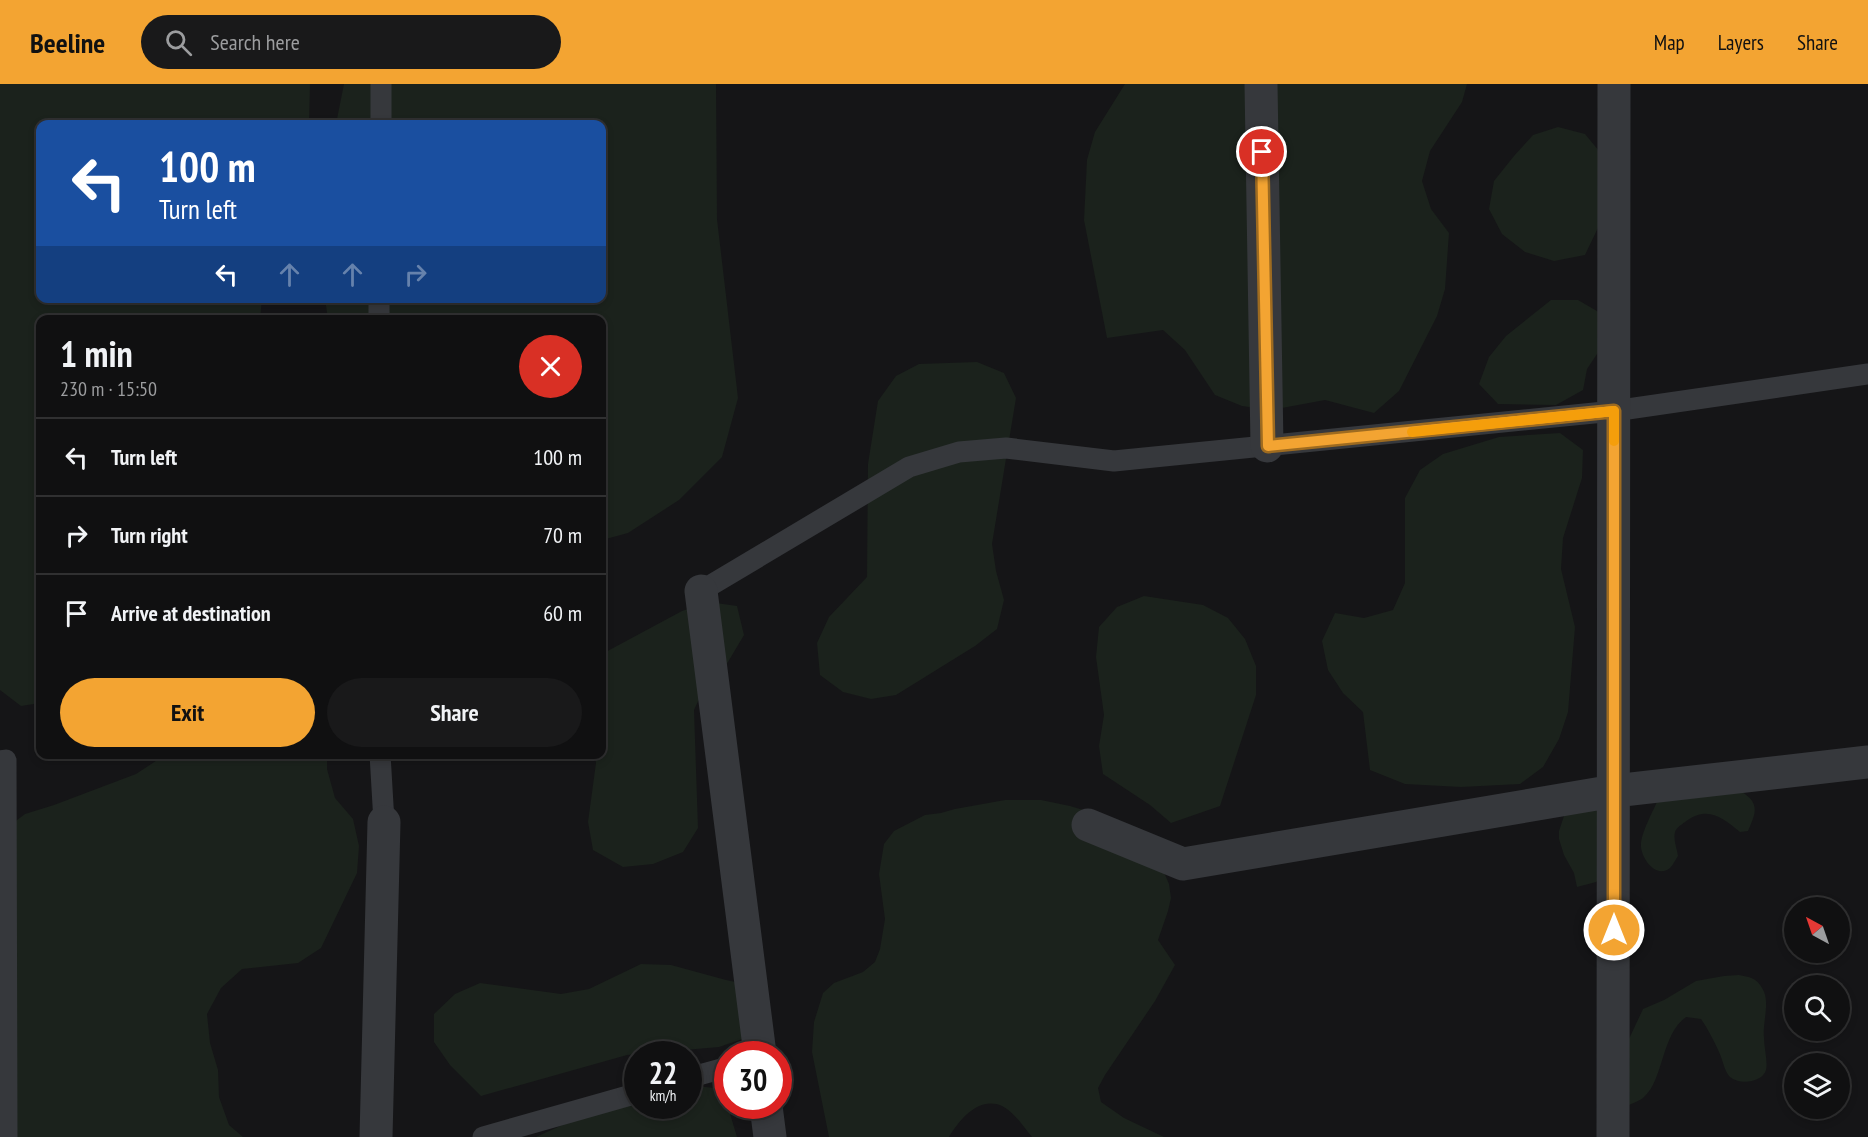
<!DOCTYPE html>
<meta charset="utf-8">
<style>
:root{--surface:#101011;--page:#19191a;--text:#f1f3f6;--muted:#9c9d9f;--line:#303031;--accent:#f3a432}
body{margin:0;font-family:"PT Sans Narrow",sans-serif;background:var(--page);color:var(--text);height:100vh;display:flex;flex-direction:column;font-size:22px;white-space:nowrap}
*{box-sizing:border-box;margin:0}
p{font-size:20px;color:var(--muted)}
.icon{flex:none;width:33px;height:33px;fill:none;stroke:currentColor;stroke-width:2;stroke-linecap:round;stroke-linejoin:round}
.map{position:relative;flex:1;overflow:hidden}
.drawer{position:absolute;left:36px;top:231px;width:570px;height:444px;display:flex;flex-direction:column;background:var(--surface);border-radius:12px;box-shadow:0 3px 9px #0003,0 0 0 2px var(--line)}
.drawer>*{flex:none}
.banner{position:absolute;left:36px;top:36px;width:570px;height:183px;border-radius:12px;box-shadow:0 3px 9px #0003,0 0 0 2px var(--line);background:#1a4fa0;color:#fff;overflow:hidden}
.needle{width:39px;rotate:320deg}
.fabs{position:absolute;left:1784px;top:813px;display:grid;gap:12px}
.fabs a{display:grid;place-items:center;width:66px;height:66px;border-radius:50%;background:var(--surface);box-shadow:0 3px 9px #0003,0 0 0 2px var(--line);font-size:30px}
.speed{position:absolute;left:624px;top:957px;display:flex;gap:12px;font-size:30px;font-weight:700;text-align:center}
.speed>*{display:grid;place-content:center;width:78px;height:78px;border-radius:50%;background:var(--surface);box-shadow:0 3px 9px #0003,0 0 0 2px var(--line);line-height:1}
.speed small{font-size:15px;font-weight:400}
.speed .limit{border:9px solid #d22;background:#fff;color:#111}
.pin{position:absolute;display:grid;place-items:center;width:51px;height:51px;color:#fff;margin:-26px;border:3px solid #fff;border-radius:50%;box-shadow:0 2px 6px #0007}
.me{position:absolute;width:66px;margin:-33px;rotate:0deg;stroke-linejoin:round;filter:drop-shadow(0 0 4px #0008)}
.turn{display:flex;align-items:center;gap:21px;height:126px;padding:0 24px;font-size:27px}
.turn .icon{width:78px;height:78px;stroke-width:2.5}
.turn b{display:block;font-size:42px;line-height:51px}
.lanes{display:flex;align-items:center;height:57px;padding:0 24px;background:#0003;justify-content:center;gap:30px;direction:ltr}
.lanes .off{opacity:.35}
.round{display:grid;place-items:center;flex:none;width:63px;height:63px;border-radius:32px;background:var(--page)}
.overview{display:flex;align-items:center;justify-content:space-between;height:102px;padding:0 24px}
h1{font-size:36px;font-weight:700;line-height:45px}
.action{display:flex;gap:12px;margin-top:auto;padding:12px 24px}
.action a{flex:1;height:69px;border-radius:36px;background:var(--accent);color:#111;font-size:24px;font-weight:700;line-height:69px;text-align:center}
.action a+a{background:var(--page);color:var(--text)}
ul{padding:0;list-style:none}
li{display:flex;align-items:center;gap:18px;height:78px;padding:0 24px;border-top:2px solid var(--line)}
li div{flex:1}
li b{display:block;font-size:22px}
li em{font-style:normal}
header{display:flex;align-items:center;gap:36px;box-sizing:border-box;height:84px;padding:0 30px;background:var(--accent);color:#111}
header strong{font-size:28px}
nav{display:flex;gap:33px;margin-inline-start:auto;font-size:21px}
.search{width:420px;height:54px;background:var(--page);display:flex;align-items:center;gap:15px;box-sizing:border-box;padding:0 21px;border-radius:33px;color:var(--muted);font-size:22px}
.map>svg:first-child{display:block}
.green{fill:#1b221c}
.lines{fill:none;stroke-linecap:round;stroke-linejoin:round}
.lane{stroke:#36383c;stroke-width:21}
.street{stroke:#36383c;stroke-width:33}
.route-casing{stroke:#9e6b20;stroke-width:15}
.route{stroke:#f3a432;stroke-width:10}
.slow{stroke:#f59e0b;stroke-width:10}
</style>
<header>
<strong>Beeline</strong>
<div class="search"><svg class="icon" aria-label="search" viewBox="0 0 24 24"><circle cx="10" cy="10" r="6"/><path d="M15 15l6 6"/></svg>Search here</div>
<nav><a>Map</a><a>Layers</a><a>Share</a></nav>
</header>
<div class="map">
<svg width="1868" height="1053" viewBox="0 0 1868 1053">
<rect width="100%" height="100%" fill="#151517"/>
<path class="green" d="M0 0H310L309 40H40V214L262 215 260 235 40 236V619L21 622 0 606Z
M344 0H716L717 135 738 314 722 373 679 416 628 449 602 456V236L328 235 325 215 602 214V40H336Z
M1125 0H1467L1462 18 1430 67 1422 97 1431 125 1449 149 1445 205 1437 232 1399 307 1374 329 1325 316 1271 326 1242 322 1215 311 1185 266 1163 246 1107 254 1084 136 1087 76 1095 48Z
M1558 43 1585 50 1604 73 1606 127 1585 171 1554 177 1525 168 1502 150 1489 125 1494 97 1514 72 1533 51Z
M1551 216H1578L1602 230 1603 261 1587 285 1583 306 1556 321 1498 320 1479 300 1489 273 1506 252Z
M977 278 1004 289 1016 314 992 460 996 487 1004 516 997 545 975 562 896 611 871 615 843 608 820 591 817 559 829 533 867 493 868 380 878 317 896 292 919 280Z
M1560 349 1583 366 1582 394 1563 454 1561 485 1575 543 1568 628 1559 655 1543 683 1520 700 1461 703 1405 700 1370 686 1363 628 1343 609 1328 586 1322 557 1335 529 1364 534 1393 526 1405 499V414L1420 386 1443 370 1499 353Z
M1144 512 1203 521 1228 534 1245 555 1256 582V611L1220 722 1171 739 1150 721 1103 690 1099 662 1104 631 1096 573 1099 543 1117 523Z
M709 518 737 522 744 551 728 578 706 600 694 626 698 744 683 768 653 780 623 783 593 766 588 738 596 679 595 671 602 670V570L682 527Z
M165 671H327V685L335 714 353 735 359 762 357 789 321 864 298 879 242 885 221 904 207 930 210 959 218 986 219 1013 229 1041 243 1053H0L1 748 25 730 54 721 136 690Z
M1598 707 1613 784 1596 798 1577 803 1574 789 1564 771 1559 755V747L1564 732Z
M1742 708C1761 720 1755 730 1748 747L1740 748C1722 733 1707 721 1685 738 1681 741 1677 743 1675 748 1673 756 1677 764 1678 772 1675 776 1673 781 1670 784 1656 795 1642 775 1641 763 1640 751 1652 729 1657 718Z
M1005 716H1041L1070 722 1116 736 1163 786 1169 800 1171 814 1168 827 1158 856 1175 881 1155 917 1105 991 1098 1004 1101 1018 1124 1034 1164 1053H1032C1024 1043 1014 1028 1002 1022 979 1012 960 1035 949 1053H829L812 968 814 938 823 909 834 899 863 888 875 878 880 865 885 835 879 790 884 760 894 747 925 731 941 729 955 725Z
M641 880 671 881 726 896 754 902 751 952 719 963 627 971 481 1012 450 981 434 958V930L455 910 480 899 561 910 589 905Z
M1739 891C1749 893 1757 894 1762 904 1771 917 1762 939 1764 954 1764 964 1768 977 1766 986 1762 999 1739 1001 1730 993 1724 987 1723 976 1719 968 1714 957 1708 945 1701 935L1686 933C1661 951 1664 995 1644 1013 1640 1017 1632 1019 1627 1022L1628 957 1643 925 1664 916 1696 897 1724 892Z
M689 1001 714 1004 725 1013 737 1053H536L637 1007 638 1022H688Z"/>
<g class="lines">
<path class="lane" d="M381 40V0
M379 236V214
M701 507 909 383 959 368 1006 364 1114 377 1614 327 1868 290
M380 670 384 738
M0 677 6 676 7 1053
M688 994 728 983
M483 1053 638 1009"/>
<path class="street" d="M1261 0 1267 362
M701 507 760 970
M1088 741 1183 780 1614 707 1868 678
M766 1022 770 1053
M376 1053 384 738
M1613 1053 1614 0"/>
</g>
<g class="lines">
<defs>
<path id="route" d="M1262 68 1268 362 1614 327V846"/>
</defs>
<use href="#route" class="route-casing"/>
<use href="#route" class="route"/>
<path class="slow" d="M1412 348 1614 327V357"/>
</g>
</svg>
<div class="fabs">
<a><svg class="needle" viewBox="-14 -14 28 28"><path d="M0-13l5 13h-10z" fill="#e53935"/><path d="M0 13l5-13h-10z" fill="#9c9d9f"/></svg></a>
<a><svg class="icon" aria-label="search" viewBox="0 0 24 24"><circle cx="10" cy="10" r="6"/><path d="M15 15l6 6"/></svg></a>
<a><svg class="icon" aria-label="layers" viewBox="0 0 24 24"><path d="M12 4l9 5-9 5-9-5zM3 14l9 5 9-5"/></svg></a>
</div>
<div class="speed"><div>22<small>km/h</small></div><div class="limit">30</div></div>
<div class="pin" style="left:1262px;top:68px;background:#d93025"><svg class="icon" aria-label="arrive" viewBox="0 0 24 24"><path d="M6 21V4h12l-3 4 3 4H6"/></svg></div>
<svg class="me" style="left:1614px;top:846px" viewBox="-20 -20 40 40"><circle r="17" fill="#f3a432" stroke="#fff" stroke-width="3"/><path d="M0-11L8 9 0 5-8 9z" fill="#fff"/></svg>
<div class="banner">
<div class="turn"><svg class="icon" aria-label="left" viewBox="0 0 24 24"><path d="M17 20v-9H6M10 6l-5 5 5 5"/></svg><div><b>100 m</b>Turn left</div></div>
<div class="lanes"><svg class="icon" aria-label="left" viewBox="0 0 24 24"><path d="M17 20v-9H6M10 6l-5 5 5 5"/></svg><svg class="icon off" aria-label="ahead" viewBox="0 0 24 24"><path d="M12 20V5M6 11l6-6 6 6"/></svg><svg class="icon off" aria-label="ahead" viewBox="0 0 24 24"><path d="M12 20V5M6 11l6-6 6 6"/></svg><svg class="icon off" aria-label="right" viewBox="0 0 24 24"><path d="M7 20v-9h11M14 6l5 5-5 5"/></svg></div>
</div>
<section class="drawer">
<div class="overview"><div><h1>1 min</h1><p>230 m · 15:50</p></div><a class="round" style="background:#d93025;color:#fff"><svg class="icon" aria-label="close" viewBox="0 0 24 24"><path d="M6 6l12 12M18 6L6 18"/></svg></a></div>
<ul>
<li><svg class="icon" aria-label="left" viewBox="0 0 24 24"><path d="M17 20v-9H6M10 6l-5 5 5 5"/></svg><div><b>Turn left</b></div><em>100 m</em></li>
<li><svg class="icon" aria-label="right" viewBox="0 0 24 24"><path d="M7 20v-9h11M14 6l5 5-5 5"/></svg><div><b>Turn right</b></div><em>70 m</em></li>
<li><svg class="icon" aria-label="arrive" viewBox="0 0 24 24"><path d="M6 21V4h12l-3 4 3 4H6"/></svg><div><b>Arrive at destination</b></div><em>60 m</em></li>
</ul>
<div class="action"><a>Exit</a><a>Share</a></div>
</section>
</div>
